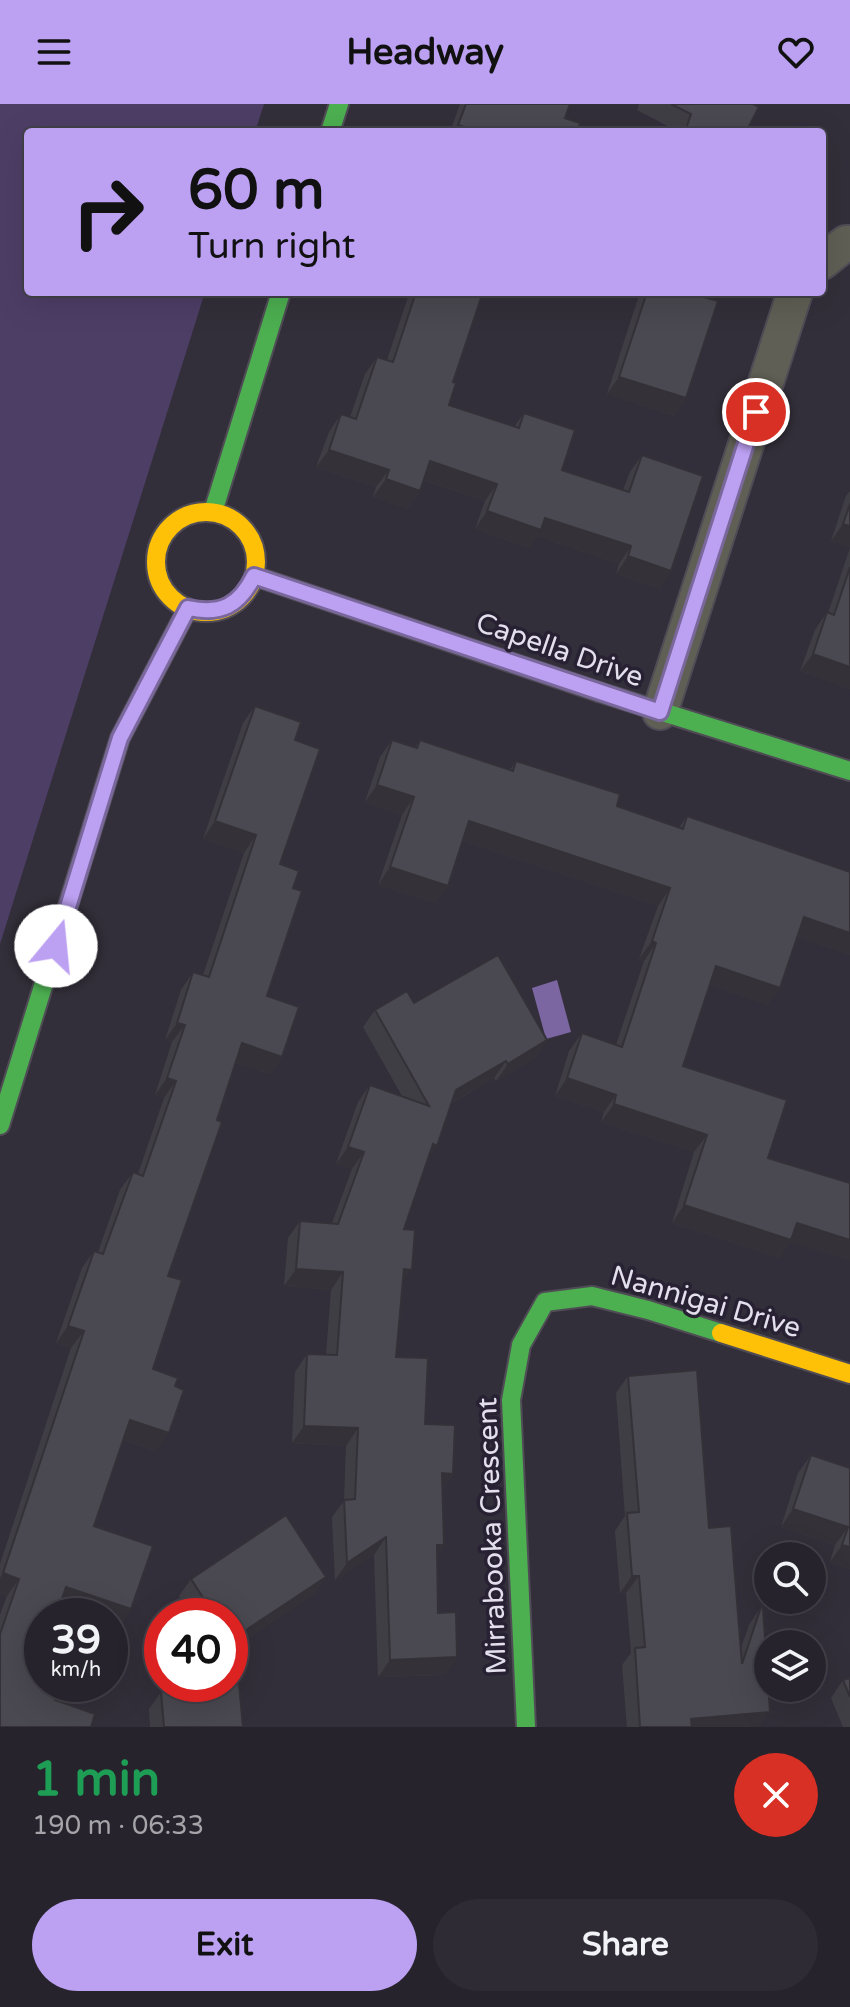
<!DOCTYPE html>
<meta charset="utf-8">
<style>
:root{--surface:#26232c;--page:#2e2b34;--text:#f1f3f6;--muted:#a4a4a9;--line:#424048;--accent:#bca0f2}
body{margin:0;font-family:"Varela Round",sans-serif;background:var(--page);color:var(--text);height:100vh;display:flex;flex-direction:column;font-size:30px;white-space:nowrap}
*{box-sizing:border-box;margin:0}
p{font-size:26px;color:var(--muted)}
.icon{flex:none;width:44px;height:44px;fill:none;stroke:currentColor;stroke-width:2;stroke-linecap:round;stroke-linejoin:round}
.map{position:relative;height:1623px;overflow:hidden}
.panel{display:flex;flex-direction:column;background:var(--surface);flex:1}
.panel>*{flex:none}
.banner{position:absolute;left:24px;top:24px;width:802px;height:168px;border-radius:8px;box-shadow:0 8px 32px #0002,0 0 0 2px var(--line);background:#bca0f2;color:#111;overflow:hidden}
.tools{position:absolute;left:754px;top:1438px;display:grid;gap:16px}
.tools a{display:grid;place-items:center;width:72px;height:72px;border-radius:50%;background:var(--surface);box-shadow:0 8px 32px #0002,0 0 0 2px var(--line);font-size:40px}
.speed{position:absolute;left:24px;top:1494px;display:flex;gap:16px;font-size:40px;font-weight:700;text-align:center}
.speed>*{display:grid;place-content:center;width:104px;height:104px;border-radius:50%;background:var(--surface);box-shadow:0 8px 32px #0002,0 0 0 2px var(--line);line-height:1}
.speed small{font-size:20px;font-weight:400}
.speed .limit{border:12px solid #d22;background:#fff;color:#111}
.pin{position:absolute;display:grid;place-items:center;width:68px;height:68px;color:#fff;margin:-34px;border:4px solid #fff;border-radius:50%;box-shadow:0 2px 8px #0007}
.me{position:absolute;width:88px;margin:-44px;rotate:17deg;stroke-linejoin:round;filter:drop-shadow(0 0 6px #0008)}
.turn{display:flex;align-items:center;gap:28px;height:168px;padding:0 32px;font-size:36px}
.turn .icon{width:104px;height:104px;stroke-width:2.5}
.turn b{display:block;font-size:56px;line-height:68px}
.round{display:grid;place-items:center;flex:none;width:84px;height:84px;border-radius:42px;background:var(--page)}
.summary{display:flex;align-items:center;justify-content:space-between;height:136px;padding:0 32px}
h1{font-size:48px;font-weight:700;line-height:60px;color:#1e9e55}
.button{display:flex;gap:16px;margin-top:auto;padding:16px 32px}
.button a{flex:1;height:92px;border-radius:48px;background:var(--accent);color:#111;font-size:32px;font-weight:700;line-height:92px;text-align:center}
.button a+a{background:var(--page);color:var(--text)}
header{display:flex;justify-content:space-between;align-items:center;height:104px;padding:0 32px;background:var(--accent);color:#111;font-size:36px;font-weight:700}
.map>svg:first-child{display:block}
.green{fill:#4d3e66}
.water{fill:#7c66a2}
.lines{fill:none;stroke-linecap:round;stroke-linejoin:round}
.street-casing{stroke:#504c56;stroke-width:38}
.fast-casing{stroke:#504c56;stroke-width:22}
.slow-casing{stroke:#504c56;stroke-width:22}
.street{stroke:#605f55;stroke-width:34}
.fast{stroke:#4caf50;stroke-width:18}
.slow{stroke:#ffc107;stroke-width:18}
.wall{fill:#403e45}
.shaded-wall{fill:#343238}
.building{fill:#4a4850;stroke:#343238;stroke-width:2}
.route-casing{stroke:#7a689d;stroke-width:20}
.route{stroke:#bca0f2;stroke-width:14}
.labels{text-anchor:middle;stroke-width:7;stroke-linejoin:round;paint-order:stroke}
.street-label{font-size:28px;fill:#e3dfec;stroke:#282134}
</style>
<header><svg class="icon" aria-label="menu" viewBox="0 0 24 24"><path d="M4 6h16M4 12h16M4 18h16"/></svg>Headway<svg class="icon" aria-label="heart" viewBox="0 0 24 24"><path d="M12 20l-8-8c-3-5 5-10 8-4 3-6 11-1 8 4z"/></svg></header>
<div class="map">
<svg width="850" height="1623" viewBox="0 0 850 1623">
<rect width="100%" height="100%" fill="#332f3a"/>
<path class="green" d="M0 0H264L255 28H28V188H205L0 840Z"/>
<path class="water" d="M557 876 571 928 546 935 532 884Z"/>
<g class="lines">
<defs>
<path id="street" d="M822 158 846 139H850
M660 608 795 188"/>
<path id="fast" d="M330 28 339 0
M213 408 281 188
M599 588 850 667
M0 1021 120 634 188 504
M526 1623 511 1296 521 1241 545 1198 592 1192 648 1206 721 1229"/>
<path id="slow" d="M156 458a50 50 0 1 1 100 0a50 50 0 1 1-100 0Z
M254 472 599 588
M721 1229 850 1270"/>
</defs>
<use href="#street" class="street-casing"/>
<use href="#fast" class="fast-casing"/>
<use href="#slow" class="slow-casing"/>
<use href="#street" class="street"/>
<use href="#fast" class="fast"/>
<use href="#slow" class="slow"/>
</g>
<path class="wall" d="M460 0H570L565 14 577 28H450Z
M639 0H753L746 28H679L637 6Z
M404 188H483L453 278 449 301 514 323 524 309 562 366 623 386 630 368 642 351 671 467 659 485 616 470 619 460 537 432 529 444 475 425 485 397 423 376 420 387 407 405 373 393 376 383 316 363 329 328 341 310 350 313 365 270 377 253 387 256 408 193 403 191Z
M640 188H698L686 294 674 312 607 290Z
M850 387V443L831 437 846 392Z
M850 444V585L800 567 815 526 827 508 828 509Z
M255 602 295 636 280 760 293 784 267 892 282 953 270 970 236 959 168 1172 153 1265 175 1282 156 1347 123 1336 94 1422 119 1523 59 1502 0 1623V1511L7 1492 0 1490V1460L71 1244 56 1239 82 1164 94 1147 98 1148 120 1086 133 1068 138 1070 164 994 155 991 172 938 165 936 181 886 193 868 203 871 244 749 203 735 243 619Z
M392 636 415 643 420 636 510 666 516 657 617 702 679 724 687 712 850 768V851L798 833 768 901 710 881 683 962 768 1054 790 1138 779 1154 672 1119 694 1048 601 1018 604 1008 555 992 569 947 582 929 616 941 644 857 639 855 658 802 463 737 436 799 378 781 402 711 365 698 380 653Z
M414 899 547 936 535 954 496 977 494 974 452 999 428 1055 404 1125 403 1179 396 1253 425 1320 453 1370 442 1386 444 1441 437 1452 438 1509 457 1553 445 1571 378 1573 374 1451 335 1476 332 1413 344 1397 346 1342 292 1339 295 1268 307 1250 326 1251 331 1186 284 1182 288 1134 300 1117 332 1119 352 1065 336 1060 358 998 370 981 402 992 363 923 375 906Z
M628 1272 709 1424 741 1544 749 1521 761 1503 759 1623H627L622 1561 631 1549 626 1489H620L615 1427 625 1412 616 1289Z
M811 1351 850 1364V1465L830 1458 835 1441 781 1423 798 1369Z
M326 1473 314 1490 230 1546V1512H192L179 1492 191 1475Z
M850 1574V1623H843L831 1594 843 1576Z
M161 1588 243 1623H150L149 1605Z"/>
<path class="shaded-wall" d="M458 21 479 28H453Z
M405 188H411L408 193 403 191Z
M619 273 686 294 674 312 607 290Z
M329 346 389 366 376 383 316 363Z
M430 357 497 380 485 397 418 374Z
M386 375 420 387 407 405 373 393Z
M487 407 545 414 631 442 619 460 537 432 529 444 475 425Z
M843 420 850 422V443L831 437Z
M628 452 671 467 659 485 616 470Z
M813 550 850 563V585L800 567Z
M377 681 414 693 402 711 365 698Z
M215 717 256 731 244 749 203 735Z
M469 717 670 784 658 802 457 735Z
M390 763 448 782 436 799 378 781Z
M804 813 850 829V851L792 831Z
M652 837 656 839 644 857 639 855Z
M716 862 780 884 768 901 704 879Z
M177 919 185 921 172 938 165 936Z
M547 936 535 954 496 977 508 960Z
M242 939 282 953 270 970 230 957Z
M506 957 494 974 444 1003 456 986Z
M167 974 176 977 164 994 155 991Z
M567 974 616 991 604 1008 555 992Z
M614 1000 707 1031 694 1048 601 1018Z
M433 1040 437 1042 425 1059Z
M348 1043 364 1048 352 1065 336 1060Z
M684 1101 797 1119 850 1136V1157L790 1138 779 1154 672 1119Z
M296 1165 343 1168 331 1186 284 1182Z
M404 1165 412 1166 400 1183Z
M68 1222 84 1227 71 1244 56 1239Z
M130 1316 169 1329 156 1347 118 1334Z
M304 1322 358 1324 346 1342 292 1339Z
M442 1369 453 1370 441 1387Z
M793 1405 848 1423 835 1441 781 1423Z
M386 1433 374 1451 335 1476 347 1459Z
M437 1441H444L432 1459Z
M842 1441 850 1443V1465L830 1458Z
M3 1469 19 1475 7 1492 0 1490V1474Z
M632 1472H639L626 1489H620Z
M326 1473 314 1490 230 1546 231 1536Z
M66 1483 131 1505 119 1523 110 1520V1512H88L54 1500Z
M457 1553 445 1571 378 1573 390 1556Z
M770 1608 759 1623H685L691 1615Z"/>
<path class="building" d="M466 0H570L565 14 580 19 577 28H479L458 21Z
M671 0H753L759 3 746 28H685L691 10Z
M416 188H483L453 278 456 279 449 301 519 324 524 309 575 326 562 366 629 388 642 351 703 372 671 467 628 452 631 442 545 414 541 426 487 407 497 380 430 357 420 387 386 375 389 366 329 346 341 310 356 315 377 253 393 258Z
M647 188H698L697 191 718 197 686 294 619 273Z
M850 400V422L843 420Z
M850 463V563L813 550 827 508 834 511Z
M255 602 301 618 295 636 320 645 280 760 299 767 293 784 302 787 267 892 299 903 282 953 242 939 217 1016 222 1018 168 1172 182 1176 153 1265 178 1274 175 1282 184 1286 169 1329 130 1316 94 1422 153 1442 131 1505 66 1483 56 1512H42V1554L40 1560 42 1561V1580H60L55 1596 95 1610 91 1623H0V1530L19 1475 3 1469 84 1227 68 1222 94 1147 103 1150 133 1068 143 1072 176 977 167 974 185 921 177 919 193 868 209 873 256 731 215 717Z
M392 636 417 644 420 636 513 667 516 657 620 690 617 702 683 725 687 712 850 768V829L804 813 780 884 716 862 683 962 787 996 768 1054 850 1079V1136L797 1119 791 1136 684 1101 707 1031 614 1000 616 991 567 974 582 929 622 943 656 839 652 837 670 784 469 717 448 782 390 763 414 693 377 681Z
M498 851 547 936 508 960 506 957 456 986 437 1042 433 1040 404 1125 415 1126 412 1166 404 1165 396 1253 428 1254 425 1320 455 1321 453 1370 442 1369 444 1441H437L438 1509 456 1508 457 1553 390 1556 386 1433 347 1459 344 1396 355 1395 358 1324 304 1322 307 1250 337 1251 343 1168 296 1165 300 1117 338 1120 364 1048 348 1043 370 981 429 1002 375 906 407 887 414 899Z
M697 1266 709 1424 731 1422 742 1560 761 1503 763 1504 770 1608 691 1615 692 1623H640L635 1544 645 1543 639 1472H632L627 1409 639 1408 628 1272Z
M811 1351 850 1364V1443L842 1441 848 1423 793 1405Z
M286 1411 326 1473 231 1536 230 1535V1512H215L191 1475Z
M850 1574V1593L843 1576Z
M239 1580 243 1623H164L161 1588Z"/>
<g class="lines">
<defs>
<path id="route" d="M56 842 120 634 188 504C221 511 239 502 254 472L660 608 756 308"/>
</defs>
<use href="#route" class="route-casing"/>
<use href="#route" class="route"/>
</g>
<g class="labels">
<g class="street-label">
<text transform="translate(560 545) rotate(19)" y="10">Capella Drive</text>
<text transform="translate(706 1197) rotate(16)" y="10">Nannigai Drive</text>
<text transform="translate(491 1432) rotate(-92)" y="10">Mirrabooka Crescent</text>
</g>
</g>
</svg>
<div class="tools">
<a><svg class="icon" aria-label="search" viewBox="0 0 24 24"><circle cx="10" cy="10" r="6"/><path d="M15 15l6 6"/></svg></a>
<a><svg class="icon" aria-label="layers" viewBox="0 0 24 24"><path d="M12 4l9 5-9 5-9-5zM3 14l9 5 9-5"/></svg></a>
</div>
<div class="speed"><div>39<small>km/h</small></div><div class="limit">40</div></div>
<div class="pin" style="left:756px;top:308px;background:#d93025"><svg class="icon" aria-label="arrive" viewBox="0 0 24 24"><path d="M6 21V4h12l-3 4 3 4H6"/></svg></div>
<svg class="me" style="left:56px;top:842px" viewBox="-20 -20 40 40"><circle r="19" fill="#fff"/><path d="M0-13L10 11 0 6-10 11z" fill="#bca0f2"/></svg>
<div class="banner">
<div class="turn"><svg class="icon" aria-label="right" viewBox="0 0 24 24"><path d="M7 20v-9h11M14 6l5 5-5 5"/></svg><div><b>60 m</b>Turn right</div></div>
</div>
</div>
<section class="panel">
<div class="summary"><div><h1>1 min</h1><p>190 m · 06:33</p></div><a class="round" style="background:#d93025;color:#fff"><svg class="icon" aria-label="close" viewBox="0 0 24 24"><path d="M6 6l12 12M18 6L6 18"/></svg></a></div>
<div class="button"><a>Exit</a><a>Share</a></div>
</section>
